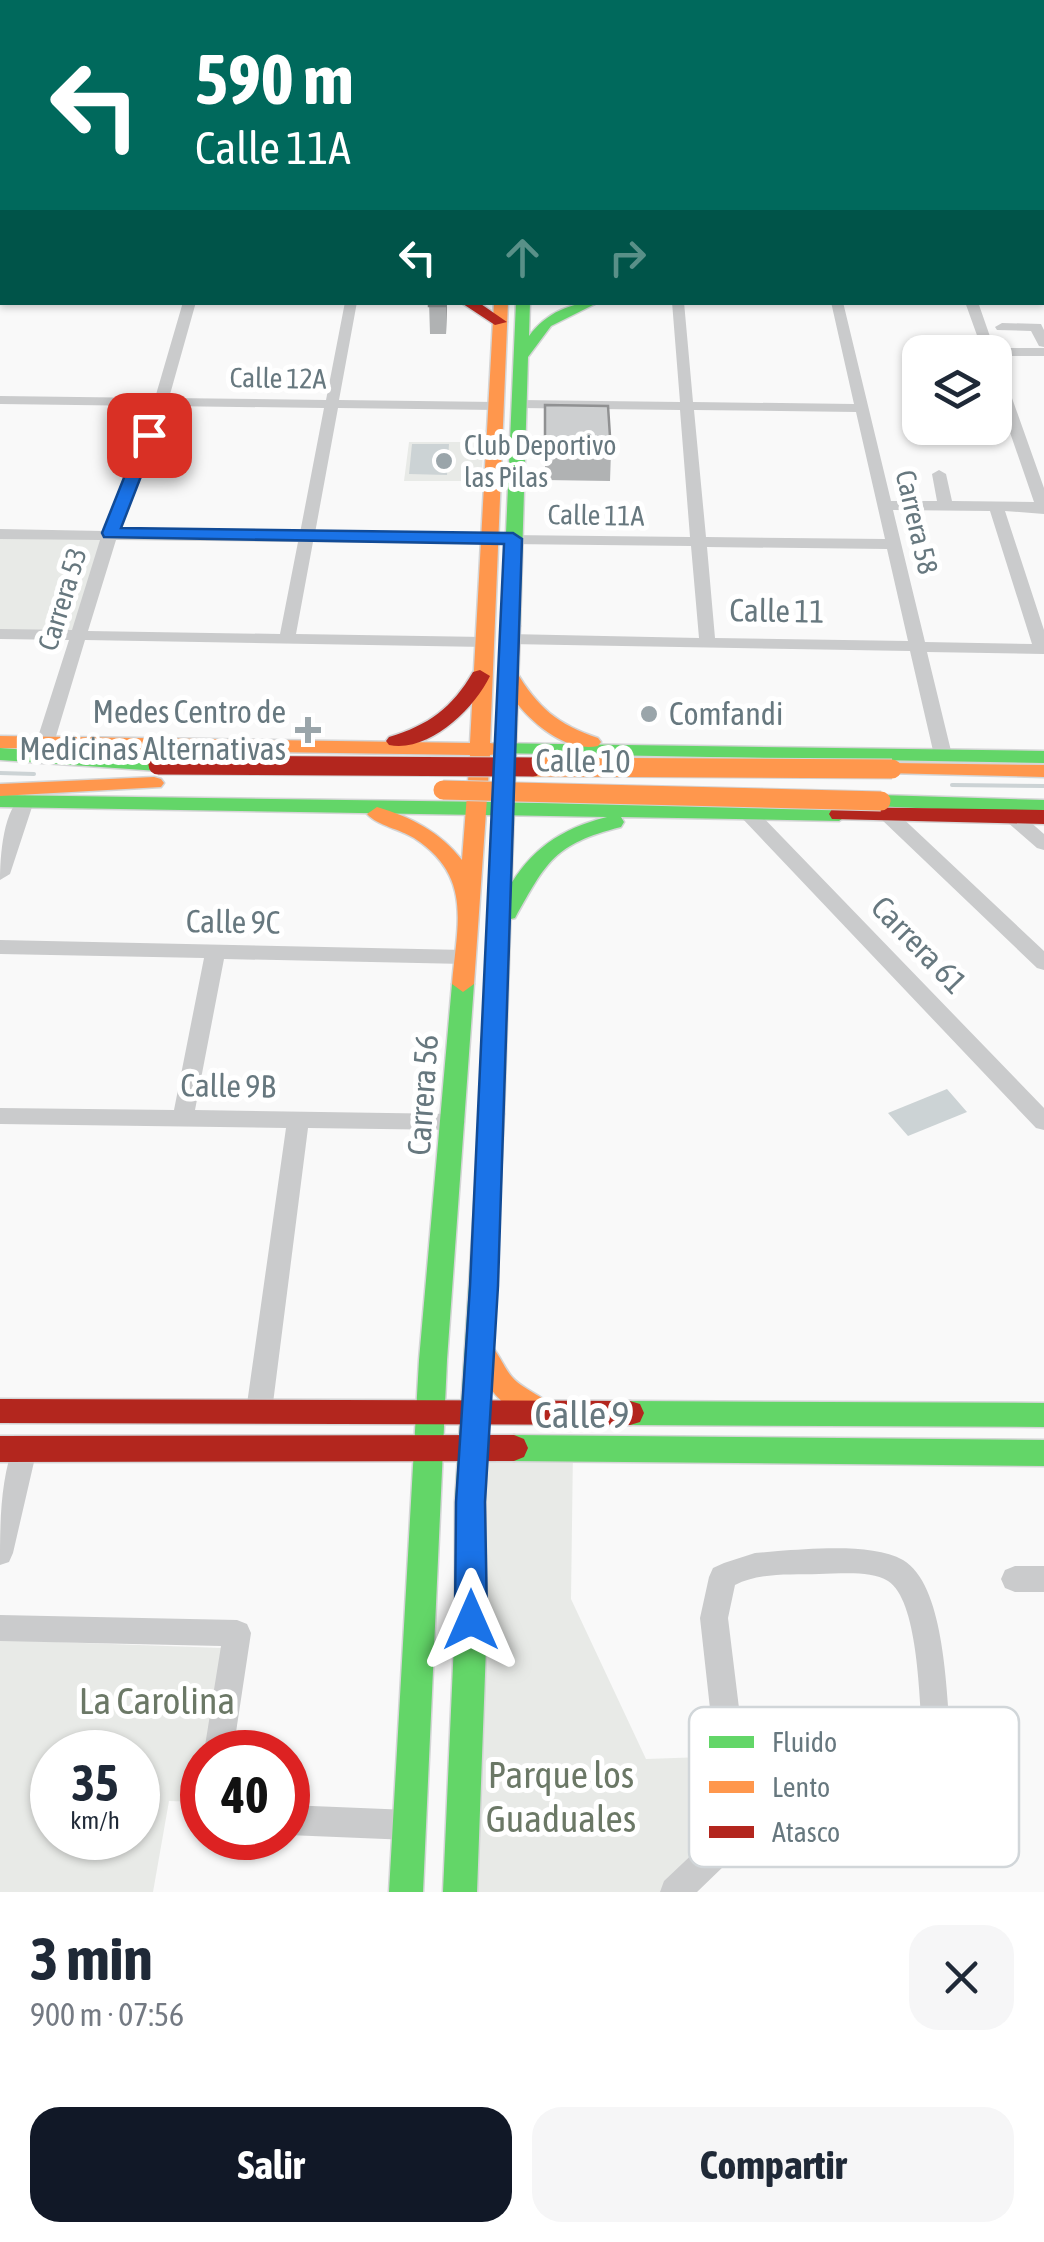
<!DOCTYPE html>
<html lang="es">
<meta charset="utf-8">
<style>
:root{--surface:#fff;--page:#f6f6f7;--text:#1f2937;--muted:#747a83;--accent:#111827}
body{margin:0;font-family:"Asap Condensed",sans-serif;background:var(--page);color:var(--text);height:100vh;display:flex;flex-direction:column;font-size:38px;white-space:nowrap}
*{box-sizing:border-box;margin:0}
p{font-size:32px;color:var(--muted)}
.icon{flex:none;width:55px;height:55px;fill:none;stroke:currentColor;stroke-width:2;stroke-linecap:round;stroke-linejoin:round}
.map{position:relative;height:1892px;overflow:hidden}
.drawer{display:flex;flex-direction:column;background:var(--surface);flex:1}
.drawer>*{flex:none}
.top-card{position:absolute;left:0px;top:0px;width:1045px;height:305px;box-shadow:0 2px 8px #0004;background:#00695c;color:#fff;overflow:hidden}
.buttons{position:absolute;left:902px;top:335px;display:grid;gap:20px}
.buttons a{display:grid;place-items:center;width:110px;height:110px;border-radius:20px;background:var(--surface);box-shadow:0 2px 8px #0004;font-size:50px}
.speed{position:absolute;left:30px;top:1730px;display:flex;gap:20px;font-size:50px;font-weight:700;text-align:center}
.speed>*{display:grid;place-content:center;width:130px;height:130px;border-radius:50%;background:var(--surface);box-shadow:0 2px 8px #0004;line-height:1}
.speed small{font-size:25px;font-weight:400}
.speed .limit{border:15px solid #d22;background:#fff;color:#111}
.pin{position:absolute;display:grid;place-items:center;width:85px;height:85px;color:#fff;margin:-42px;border-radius:20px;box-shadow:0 5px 15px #0006}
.me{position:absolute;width:110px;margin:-55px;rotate:0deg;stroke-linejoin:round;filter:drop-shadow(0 0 8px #0008)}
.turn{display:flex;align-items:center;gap:35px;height:210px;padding:0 30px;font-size:45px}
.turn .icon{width:130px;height:130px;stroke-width:2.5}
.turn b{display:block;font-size:70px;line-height:85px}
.lanes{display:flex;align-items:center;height:95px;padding:0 30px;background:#0003;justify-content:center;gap:50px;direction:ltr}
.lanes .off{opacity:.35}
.round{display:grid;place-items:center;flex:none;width:105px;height:105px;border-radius:30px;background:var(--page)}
.summary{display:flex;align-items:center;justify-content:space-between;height:170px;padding:0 30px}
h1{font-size:60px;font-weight:700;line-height:75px}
.cta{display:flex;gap:20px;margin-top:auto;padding:20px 30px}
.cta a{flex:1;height:115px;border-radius:30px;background:var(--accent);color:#fff;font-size:40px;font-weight:700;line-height:115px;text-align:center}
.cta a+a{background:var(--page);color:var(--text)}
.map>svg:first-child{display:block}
.green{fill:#e8eae7;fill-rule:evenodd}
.water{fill:#ccd3d5}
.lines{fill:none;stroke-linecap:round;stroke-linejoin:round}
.stream{stroke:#ccd3d5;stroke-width:4}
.river{stroke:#ccd3d5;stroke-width:30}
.fast-casing{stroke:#d4d5d6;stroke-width:3}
.slow-casing{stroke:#d4d5d6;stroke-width:3}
.jam-casing{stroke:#d4d5d6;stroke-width:3}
.street{fill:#cacbcc;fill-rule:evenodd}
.fast{fill:#63d668;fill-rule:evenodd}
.slow{fill:#ff974d;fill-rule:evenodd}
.jam{fill:#b3261e;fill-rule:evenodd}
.slow-bridge-casing{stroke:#d3d4d5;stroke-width:21;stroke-linecap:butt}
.jam-bridge-casing{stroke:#d3d4d5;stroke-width:21;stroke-linecap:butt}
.slow-bridge{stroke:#ff974d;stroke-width:19}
.jam-bridge{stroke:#b3261e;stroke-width:19}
.wall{fill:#b0b2b3}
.shaded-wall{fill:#909192}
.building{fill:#cdcfd0;stroke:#909192;stroke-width:2.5}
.route{fill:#1a73e8;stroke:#114b97;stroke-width:2.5}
.poi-dot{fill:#9aa5aa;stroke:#fff;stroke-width:4}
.labels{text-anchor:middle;stroke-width:10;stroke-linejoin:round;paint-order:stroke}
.far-street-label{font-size:28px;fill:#67787f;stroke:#fff}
.far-poi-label{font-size:28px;fill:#67787f;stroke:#fff;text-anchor:start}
.street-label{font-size:32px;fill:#67787f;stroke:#fff}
.poi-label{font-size:32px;fill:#67787f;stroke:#fff;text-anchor:end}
.near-street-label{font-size:38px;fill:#67787f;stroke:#fff}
.near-park-label{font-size:38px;fill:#6b7866;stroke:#fff}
.key{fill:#fff;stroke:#d1d6d9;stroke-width:2.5}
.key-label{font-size:28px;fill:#67787f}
</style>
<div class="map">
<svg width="1044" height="1892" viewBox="0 0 1044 1892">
<rect width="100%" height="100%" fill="#f9f9f9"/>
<path class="green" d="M409 442H484L481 481H404Z
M110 533 80 635 0 634V534Z
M473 1449H573L571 1599 646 1759 732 1756 734 1790 675 1892H460Z
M0 1640 222 1648 198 1802 169 1801 153 1892H0ZM52 1752H138V1838H52Z"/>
<path class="water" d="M412 444H449L447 475 409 474Z
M947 1089 967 1112 908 1136 888 1113Z"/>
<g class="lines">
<path class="stream" d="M0 773 34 774
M952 785 1044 786"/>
<path class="river" d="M24 2 26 0
M0 38 2 34"/>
<defs>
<path id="fast" d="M0 274H2V282H0Z
M1042 280H1044V288H1042Z
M516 302H530L529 336C546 313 571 302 599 302L551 326 528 357 520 626 511 632 502 626Z
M496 743 1044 751V763L489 753 486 749 489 745Z
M0 748 158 759 168 765 158 771 0 760Z
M0 795 839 807 849 814 839 821 621 817 624 822 621 827C554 844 547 861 515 918L507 920 496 913C519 860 550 831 607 817L0 807Z
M881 795 1044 800V814L874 806 871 801Z
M463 976 474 984 447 1360 423 1892H389L419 1360 452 984Z
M492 1105 501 1107 504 1114 485 1502 487 1620 477 1892H443L455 1620V1502L480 1114 483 1107Z
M630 1401 1044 1403V1427L630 1425 620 1422 616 1413 620 1404Z
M514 1435 1044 1440V1466L514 1461 504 1457 500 1448 504 1439Z"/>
<path id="slow" d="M529 0H539V2H529Z
M0 25H2V31H0Z
M494 302H508L490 743 503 745 506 749 503 753 490 755 474 984 463 992 452 984C457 924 473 876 414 838 400 829 378 826 367 814L377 807C411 817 440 832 462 860L470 755 0 748V736L470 743Z
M509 669 516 671C537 707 558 725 598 738L601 742 598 746C558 754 514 708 499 675Z
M892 763 1044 765V777L885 773 882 769 885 765Z
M154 777 161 779 164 783 161 787 0 796V784Z
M480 1339C497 1345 501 1364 512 1377 525 1392 548 1396 557 1414L553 1423C519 1435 479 1377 466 1351L470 1343Z"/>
<path id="jam" d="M1042 18H1044V24H1042Z
M460 302H478L507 322 495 325Z
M511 620 520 626 504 1114 501 1121H483L480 1114 502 626Z
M480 670 490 676C474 709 429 753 389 745L386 741 389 737C429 725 452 708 473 672Z
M839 807 1044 810V824L832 819 829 814 832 809Z
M0 1399 630 1401 640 1404 644 1413 640 1422 630 1425 0 1423Z
M514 1435 524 1439 528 1448 524 1457 514 1461 0 1462V1436Z"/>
</defs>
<use href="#fast" class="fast-casing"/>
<use href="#slow" class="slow-casing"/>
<use href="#jam" class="jam-casing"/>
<path class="street" d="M715 0H725L726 2H717Z
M919 0H929L931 2H921Z
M1042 32 1044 33V39H1042Z
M0 109H2V115H0Z
M1042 158H1044V164H1042Z
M0 163H2V169H0Z
M0 193H2V199H0Z
M1042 261 1044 262V270L1042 269Z
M183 302H196L169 398 326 400 345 302H357L339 400 496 402 503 406 496 410 338 408 315 533 690 537 680 410 520 408 513 404 520 400 680 402 672 302H684L693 402 854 404 831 302H843L891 501H937L932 474 939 470 946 474 952 501 1034 502 995 389V366L1002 370 1044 488V514L1005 511 1044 630V654L927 652 952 755 943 760 934 755 910 651 509 644 501 639 509 634 699 638 691 546 313 542 296 634 485 637 493 642 485 647 85 640 54 743 45 748 39 747 36 743 69 640 0 639V629L72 630 100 540 0 539V529L103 531 152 406 0 404V396L155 398ZM166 406 324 408 300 533 119 531ZM694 410 856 412 885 539 706 537ZM893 510 990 511 1032 644 925 642ZM116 540 298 542 280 634 88 631ZM707 547 887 549 908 641 715 638Z
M965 302H978L994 348H1044V356H995V352H983Z
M1002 323 1041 324 1044 330V347L1039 346 1031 331 997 330 995 327Z
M25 795 34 801 10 874 0 880C0 858 3 805 25 795Z
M747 806 754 808 1044 1108V1130L1036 1128 740 816 738 812Z
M888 809 895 811 1044 951V970L1037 968 881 819 879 815 881 811Z
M1013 811 1020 813 1044 834V850L1037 848 1006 821 1004 817 1006 813Z
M0 940 465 950 475 957 465 964 224 959 195 1110 454 1114 462 1116 465 1122 462 1128 454 1130 308 1128 272 1411 268 1419 259 1422 250 1419 246 1411 286 1128 0 1124V1108L174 1110 204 958 0 954Z
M24 1438 33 1441 37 1449 13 1553 9 1562 0 1565C0 1524 0 1480 15 1441Z
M778 1551C812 1549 873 1543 903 1560 944 1584 946 1686 950 1729L946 1739 936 1743 926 1739 922 1729C919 1696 918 1600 888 1581 870 1570 839 1574 819 1574 792 1575 760 1572 735 1585L728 1618 749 1790 725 1865 697 1892H660L664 1881 702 1845 719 1790 700 1618 709 1577 713 1568 724 1563 755 1553Z
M1015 1566H1044V1592H1015L1005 1588 1001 1579 1005 1570Z
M0 1615 237 1620 247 1624 251 1633 233 1752H204L221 1646 0 1641Z
M288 1805 409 1810 420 1814 424 1825 420 1836 409 1840 288 1835Z"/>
<use href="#fast" class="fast"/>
<use href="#slow" class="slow"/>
<use href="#jam" class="jam"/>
<defs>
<path id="slow-bridge" d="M533 767 892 769
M443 790 881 801"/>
<path id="jam-bridge" d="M158 765 533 767"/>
</defs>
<use href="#slow-bridge" class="slow-bridge-casing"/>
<use href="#jam-bridge" class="jam-bridge-casing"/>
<use href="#slow-bridge" class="slow-bridge"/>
<use href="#jam-bridge" class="jam-bridge"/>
</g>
<path class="wall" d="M429 302H447L446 334H430Z
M545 405 611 452 610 481 545 480Z"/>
<path class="shaded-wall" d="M446 302H447L446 334Z"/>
<path class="building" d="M429 302H446L445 306H429Z
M545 405 608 406 611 452 545 451Z"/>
<path class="route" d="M149 430 157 435 121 528 513 533 522 539 498 1286 485 1502 487 1620 482 1631 471 1635 460 1631 455 1620 456 1502 470 1286 504 544 104 537 102 533 141 435Z"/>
<g class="poi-dot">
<circle cx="444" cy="461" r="10"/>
<circle cx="649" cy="714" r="10"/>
<path d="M303 715h10v10h10v10h-10v10h-10v-10h-10v-10h10z"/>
</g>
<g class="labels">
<g class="far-street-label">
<text transform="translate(278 378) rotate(1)" y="10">Calle 12A</text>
<text transform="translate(596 515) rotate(1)" y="10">Calle 11A</text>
<text transform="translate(917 522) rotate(77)" y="10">Carrera 58</text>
<text transform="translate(62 599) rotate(-73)" y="10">Carrera 53</text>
</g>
<g class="far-poi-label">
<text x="464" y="455">Club Deportivo<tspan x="464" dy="32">las Pilas</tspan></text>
</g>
<g class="street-label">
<text transform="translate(777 611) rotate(1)" y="11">Calle 11</text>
<text transform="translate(583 761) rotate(1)" y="11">Calle 10</text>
<text transform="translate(233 922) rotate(1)" y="11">Calle 9C</text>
<text transform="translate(919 945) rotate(46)" y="11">Carrera 61</text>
<text transform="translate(228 1086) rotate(1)" y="11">Calle 9B</text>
<text transform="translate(423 1095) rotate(-86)" y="11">Carrera 56</text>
</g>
<g class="poi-label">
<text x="286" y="723">Medes Centro de<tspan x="286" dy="37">Medicinas Alternativas</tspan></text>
<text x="669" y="725" text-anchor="start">Comfandi</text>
</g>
<g class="near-street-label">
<text x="582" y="1428">Calle 9</text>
</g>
<g class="near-park-label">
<text x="157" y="1714">La Carolina</text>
<text x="561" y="1788">Parque los<tspan x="561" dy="44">Guaduales</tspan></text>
</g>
</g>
<rect x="689" y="1707" width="330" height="160" rx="15" class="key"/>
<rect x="709" y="1736" width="45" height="12" fill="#63d668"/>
<rect x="709" y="1781" width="45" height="12" fill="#ff974d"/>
<rect x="709" y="1826" width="45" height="12" fill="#b3261e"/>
<g class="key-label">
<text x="772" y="1752">Fluido</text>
<text x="772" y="1797">Lento</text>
<text x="772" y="1842">Atasco</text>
</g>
</svg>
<div class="buttons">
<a><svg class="icon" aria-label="layers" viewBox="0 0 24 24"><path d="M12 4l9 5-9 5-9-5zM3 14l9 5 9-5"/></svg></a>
</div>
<div class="speed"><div>35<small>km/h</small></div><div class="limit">40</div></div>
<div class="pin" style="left:149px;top:435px;background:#d93025"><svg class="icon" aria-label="arrive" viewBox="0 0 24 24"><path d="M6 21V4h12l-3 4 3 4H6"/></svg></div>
<svg class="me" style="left:471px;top:1620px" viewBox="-20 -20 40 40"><path d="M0-17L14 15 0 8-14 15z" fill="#1a73e8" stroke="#fff" stroke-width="4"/></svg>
<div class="top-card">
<div class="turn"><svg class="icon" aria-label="left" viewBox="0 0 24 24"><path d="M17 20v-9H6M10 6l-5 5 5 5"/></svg><div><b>590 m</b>Calle 11A</div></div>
<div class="lanes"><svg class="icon" aria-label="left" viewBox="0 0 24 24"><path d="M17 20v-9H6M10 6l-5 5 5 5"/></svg><svg class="icon off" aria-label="ahead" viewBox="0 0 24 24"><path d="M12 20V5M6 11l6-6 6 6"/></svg><svg class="icon off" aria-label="right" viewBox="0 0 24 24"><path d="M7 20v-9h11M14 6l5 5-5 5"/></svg></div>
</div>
</div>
<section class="drawer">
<div class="summary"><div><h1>3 min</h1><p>900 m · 07:56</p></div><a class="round"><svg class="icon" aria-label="close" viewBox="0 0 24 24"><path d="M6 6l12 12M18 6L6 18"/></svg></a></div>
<div class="cta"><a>Salir</a><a>Compartir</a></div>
</section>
